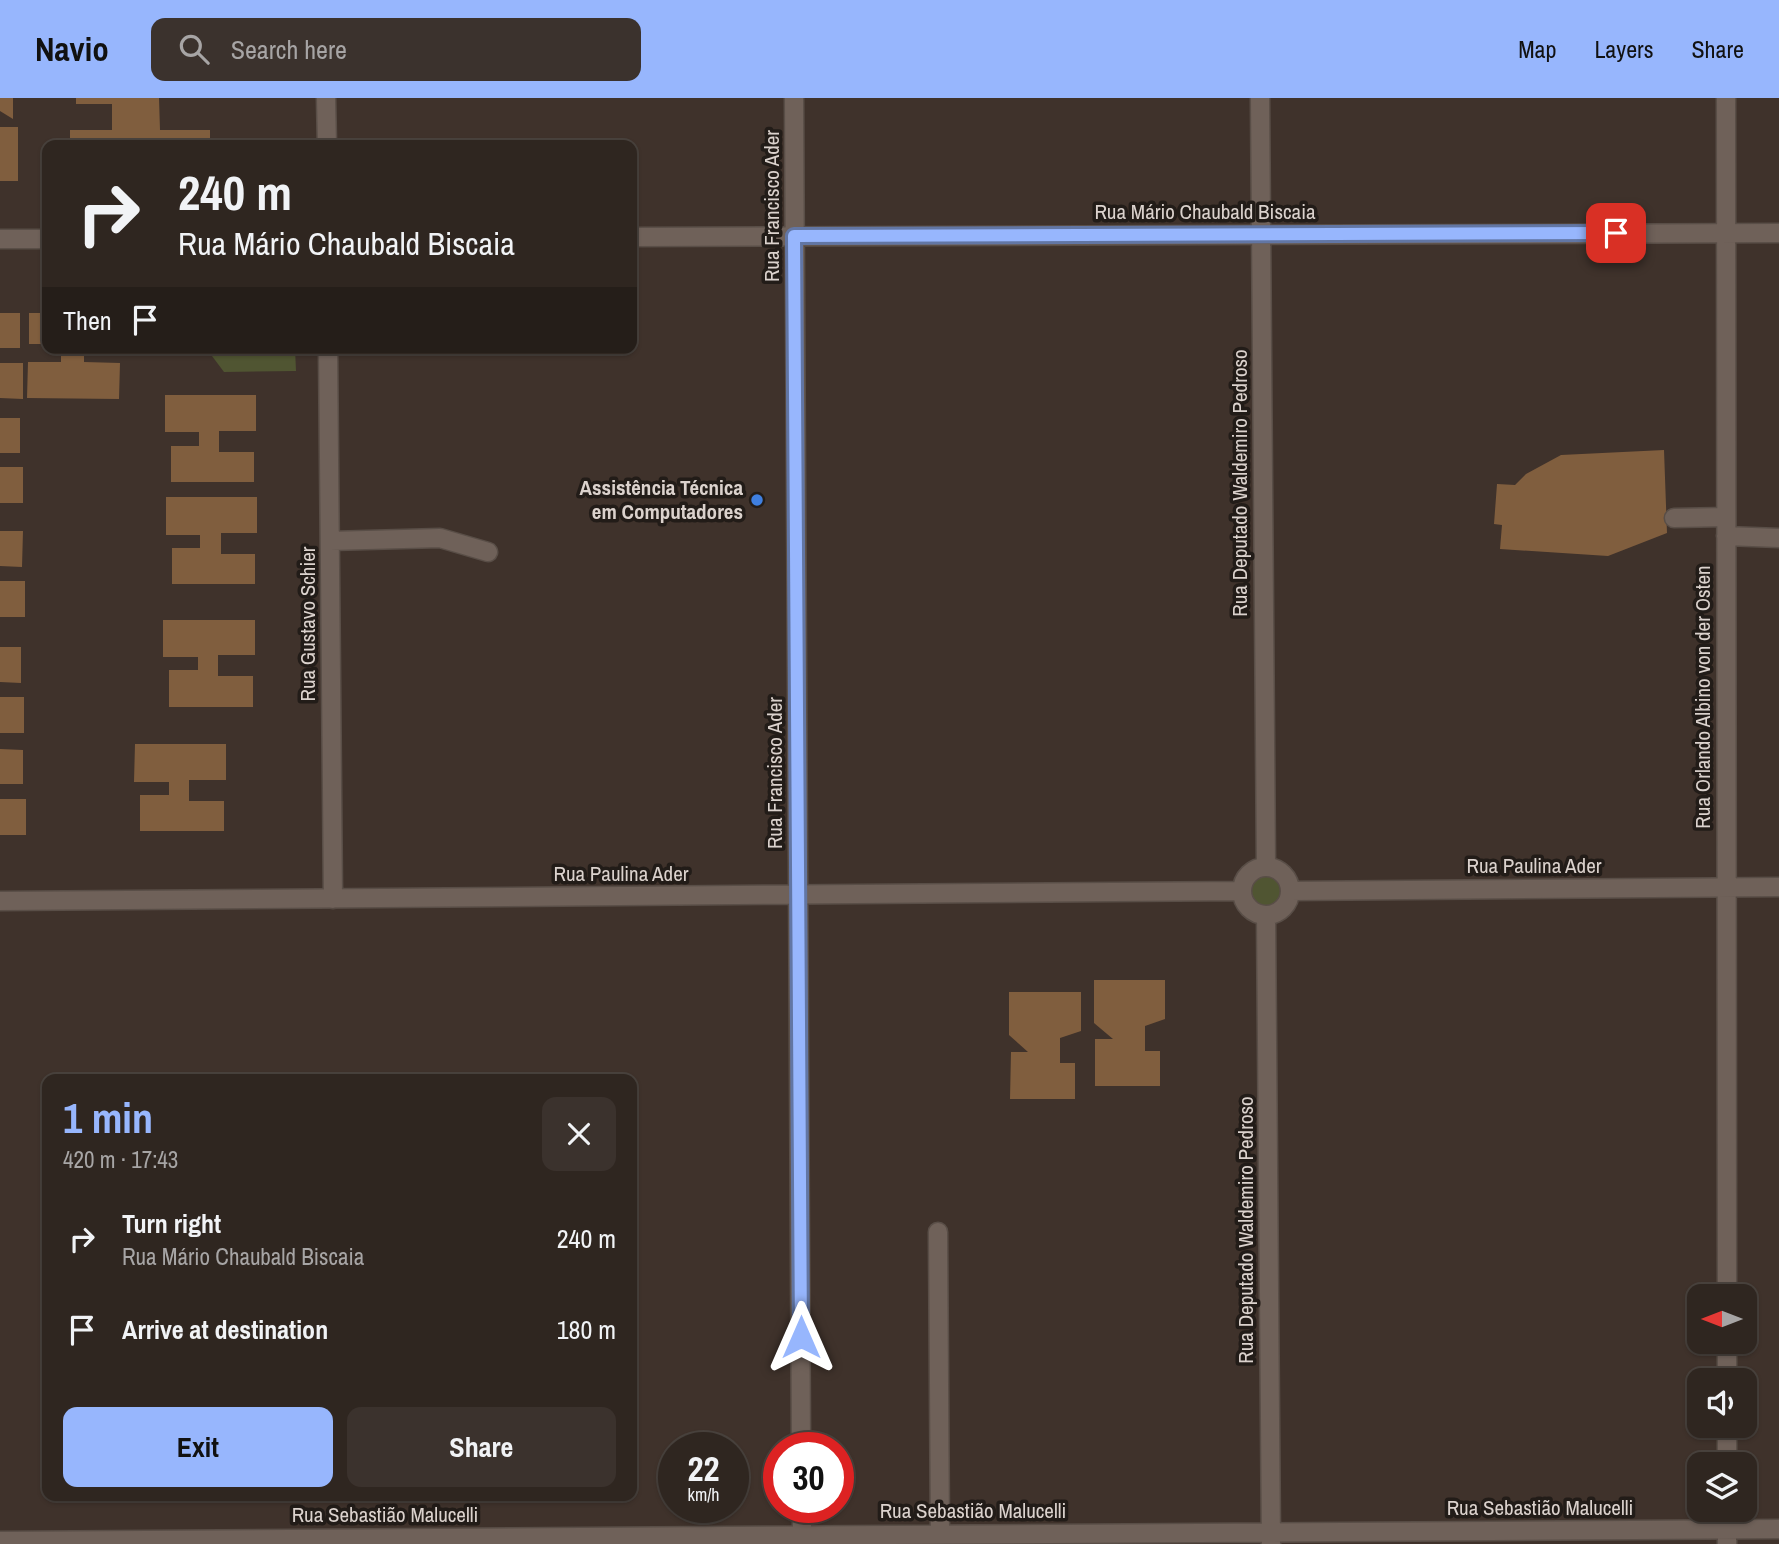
<!DOCTYPE html>
<meta charset="utf-8">
<style>
:root{--surface:#2f2620;--page:#3b322d;--text:#f1f3f6;--muted:#a7a5a5;--line:#4a433e;--accent:#97b6fd}
body{margin:0;font-family:"Archivo Narrow",sans-serif;background:var(--page);color:var(--text);height:100vh;display:flex;flex-direction:column;font-size:26px;white-space:nowrap}
*{box-sizing:border-box;margin:0}
p{font-size:23px;color:var(--muted)}
.icon{flex:none;width:38px;height:38px;fill:none;stroke:currentColor;stroke-width:2;stroke-linecap:round;stroke-linejoin:round}
.map{position:relative;flex:1;overflow:hidden}
.drawer{position:absolute;left:42px;top:976px;width:595px;height:427px;display:flex;flex-direction:column;background:var(--surface);border-radius:14px;box-shadow:0 2px 5px #0004,0 0 0 2px var(--line)}
.drawer>*{flex:none}
.guide{position:absolute;left:42px;top:42px;width:595px;height:214px;border-radius:14px;box-shadow:0 2px 5px #0004,0 0 0 2px var(--line);background:#2f2620;color:var(--text);overflow:hidden}
.needle{width:46px;rotate:270deg}
.tools{position:absolute;left:1687px;top:1186px;display:grid;gap:14px}
.tools a{display:grid;place-items:center;width:70px;height:70px;border-radius:14px;background:var(--surface);box-shadow:0 2px 5px #0004,0 0 0 2px var(--line);font-size:35px}
.speed{position:absolute;left:658px;top:1334px;display:flex;gap:14px;font-size:35px;font-weight:700;text-align:center}
.speed>*{display:grid;place-content:center;width:91px;height:91px;border-radius:50%;background:var(--surface);box-shadow:0 2px 5px #0004,0 0 0 2px var(--line);line-height:1}
.speed small{font-size:18px;font-weight:400}
.speed .limit{border:10px solid #d22;background:#fff;color:#111}
.pin{position:absolute;display:grid;place-items:center;width:60px;height:60px;color:#fff;margin:-30px;border-radius:14px;box-shadow:0 4px 10px #0006}
.me{position:absolute;width:77px;margin:-38px;rotate:0deg;stroke-linejoin:round;filter:drop-shadow(0 0 5px #0008)}
.turn{display:flex;align-items:center;gap:24px;height:147px;padding:0 21px;font-size:32px}
.turn .icon{width:91px;height:91px;stroke-width:2.5}
.turn b{display:block;font-size:49px;line-height:60px}
.then{display:flex;align-items:center;height:66px;padding:0 21px;background:#0003;gap:14px;font-size:26px}
.round{display:grid;place-items:center;flex:none;width:74px;height:74px;border-radius:14px;background:var(--page)}
.summary{display:flex;align-items:center;justify-content:space-between;height:119px;padding:0 21px}
h1{font-size:42px;font-weight:700;line-height:52px;color:var(--accent)}
.action{display:flex;gap:14px;margin-top:auto;padding:14px 21px}
.action a{flex:1;height:80px;border-radius:14px;background:var(--accent);color:#111;font-size:28px;font-weight:700;line-height:80px;text-align:center}
.action a+a{background:var(--page);color:var(--text)}
ul{padding:0;list-style:none}
li{display:flex;align-items:center;gap:21px;height:91px;padding:0 21px}
li div{flex:1}
li b{display:block;font-size:26px}
li em{font-style:normal}
header{display:flex;align-items:center;gap:42px;box-sizing:border-box;height:98px;padding:0 35px;background:var(--accent);color:#111}
header strong{font-size:33px}
nav{display:flex;gap:38px;margin-inline-start:auto;font-size:24px}
.search{width:490px;height:63px;background:var(--page);display:flex;align-items:center;gap:18px;box-sizing:border-box;padding:0 24px;border-radius:14px;color:var(--muted);font-size:26px}
.map>svg:first-child{display:block}
.green{fill:#505532}
.building{fill:#805e3e}
.lines{fill:none;stroke-linecap:round;stroke-linejoin:round}
.minor-casing{stroke:#594e47;stroke-width:21}
.minor{stroke:#6f6159;stroke-width:18}
.route-casing{stroke:#6276a4;stroke-width:18}
.route{stroke:#97b6fd;stroke-width:12}
.shop-dot{fill:#3f7fe0;stroke:#221c18;stroke-width:2.5}
.labels{text-anchor:middle;stroke-width:7;stroke-linejoin:round;paint-order:stroke}
.street-label{font-size:21px;fill:#dbd2cd;stroke:#221c18}
.poi-label{font-size:21px;font-weight:bold;fill:#dbd2cd;stroke:#221c18;text-anchor:end}
</style>
<header>
<strong>Navio</strong>
<div class="search"><svg class="icon" aria-label="search" viewBox="0 0 24 24"><circle cx="10" cy="10" r="6"/><path d="M15 15l6 6"/></svg>Search here</div>
<nav><a>Map</a><a>Layers</a><a>Share</a></nav>
</header>
<div class="map">
<svg width="1779" height="1446" viewBox="0 0 1779 1446">
<rect width="100%" height="100%" fill="#3f322b"/>
<path class="green" d="M206 250H295L296 273 224 274Z
M1248 793a18 18 0 1 1 36 0a18 18 0 1 1-36 0Z"/>
<path class="building" d="M0 0H13V21L0 13Z
M76 0H159L160 32H210V47H70V32H112V6H76Z
M0 29H18V83H0Z
M0 215H20V250H0Z
M29 215H47V246H29Z
M61 250H84V264L120 265 119 301 27 300 28 264H61Z
M0 265H23V301L0 300Z
M165 297H256V333H219V354H254V384H171V348H199V334H165Z
M0 320H20V355H0Z
M1664 352 1667 435 1608 458 1500 451 1502 427 1494 426 1497 386 1515 387 1526 376 1561 357Z
M0 369H23V405H0Z
M166 399H257V435H221V456H255V486H172V450H200V437H166Z
M0 433H23L22 469 0 468Z
M0 483H25V519H0Z
M163 522H255V557H218V578H253V609H169V572H198V559H163Z
M0 549H21V585L0 584Z
M0 599H24V635H0Z
M135 646H226V682H189V703H224V733H140V697H169V684H134Z
M0 651 23 652V686H0Z
M0 701H26V737H0Z
M1094 882H1165V921L1145 928V953H1160V988H1095V941H1113L1094 925Z
M1009 894H1081V933L1060 940V965H1075V1001H1010L1011 954H1028L1009 937Z"/>
<g class="lines">
<defs>
<path id="minor" d="M326 0 327 47
M794 0 801 1349
M1260 0 1266 769
M1726 0 1727 1199
M632 139 1779 135
M0 141H47
M328 250 333 801
M1674 420 1726 419
M1726 438 1779 440
M330 443 440 440 488 454
M1242 793a24 24 0 1 1 48 0a24 24 0 1 1-48 0Z
M1290 793 1779 789
M0 803 1242 793
M1266 817 1271 1446
M938 1134 940 1436
M1727 1244V1283
M1727 1328V1367
M802 1409V1446
M1727 1412V1446
M0 1443 1779 1431"/>
</defs>
<use href="#minor" class="minor-casing"/>
<use href="#minor" class="minor"/>
</g>
<g class="lines">
<defs>
<path id="route" d="M801 1239 794 138 1616 135"/>
</defs>
<use href="#route" class="route-casing"/>
<use href="#route" class="route"/>
</g>
<circle class="shop-dot" cx="757" cy="402" r="7"/>
<g class="labels">
<g class="street-label">
<text transform="translate(772 108) rotate(-90)" y="7">Rua Francisco Ader</text>
<text x="1205" y="121">Rua Mário Chaubald Biscaia</text>
<text transform="translate(1240 385) rotate(-90)" y="7">Rua Deputado Waldemiro Pedroso</text>
<text transform="translate(308 526) rotate(-90)" y="7">Rua Gustavo Schier</text>
<text transform="translate(1703 599) rotate(-90)" y="7">Rua Orlando Albino von der Osten</text>
<text transform="translate(775 675) rotate(-90)" y="7">Rua Francisco Ader</text>
<text x="1534" y="775">Rua Paulina Ader</text>
<text x="621" y="783">Rua Paulina Ader</text>
<text transform="translate(1246 1132) rotate(-90)" y="7">Rua Deputado Waldemiro Pedroso</text>
<text x="1540" y="1417">Rua Sebastião Malucelli</text>
<text x="973" y="1420">Rua Sebastião Malucelli</text>
<text x="385" y="1424">Rua Sebastião Malucelli</text>
</g>
<g class="poi-label">
<text x="743" y="397">Assistência Técnica<tspan x="743" dy="24">em Computadores</tspan></text>
</g>
</g>
</svg>
<div class="tools">
<a><svg class="needle" viewBox="-14 -14 28 28"><path d="M0-13l5 13h-10z" fill="#e53935"/><path d="M0 13l5-13h-10z" fill="#a7a5a5"/></svg></a>
<a><svg class="icon" aria-label="sound" viewBox="0 0 24 24"><path d="M4 9h4l5-4v14l-5-4H4zM17 9q2 3 0 6"/></svg></a>
<a><svg class="icon" aria-label="layers" viewBox="0 0 24 24"><path d="M12 4l9 5-9 5-9-5zM3 14l9 5 9-5"/></svg></a>
</div>
<div class="speed"><div>22<small>km/h</small></div><div class="limit">30</div></div>
<div class="pin" style="left:1616px;top:135px;background:#d93025"><svg class="icon" aria-label="arrive" viewBox="0 0 24 24"><path d="M6 21V4h12l-3 4 3 4H6"/></svg></div>
<svg class="me" style="left:801px;top:1239px" viewBox="-20 -20 40 40"><path d="M0-17L14 15 0 8-14 15z" fill="#97b6fd" stroke="#fff" stroke-width="4"/></svg>
<div class="guide">
<div class="turn"><svg class="icon" aria-label="right" viewBox="0 0 24 24"><path d="M7 20v-9h11M14 6l5 5-5 5"/></svg><div><b>240 m</b>Rua Mário Chaubald Biscaia</div></div>
<div class="then">Then<svg class="icon" aria-label="arrive" viewBox="0 0 24 24"><path d="M6 21V4h12l-3 4 3 4H6"/></svg></div>
</div>
<section class="drawer">
<div class="summary"><div><h1>1 min</h1><p>420 m · 17:43</p></div><a class="round"><svg class="icon" aria-label="close" viewBox="0 0 24 24"><path d="M6 6l12 12M18 6L6 18"/></svg></a></div>
<ul>
<li><svg class="icon" aria-label="right" viewBox="0 0 24 24"><path d="M7 20v-9h11M14 6l5 5-5 5"/></svg><div><b>Turn right</b><p>Rua Mário Chaubald Biscaia</p></div><em>240 m</em></li>
<li><svg class="icon" aria-label="arrive" viewBox="0 0 24 24"><path d="M6 21V4h12l-3 4 3 4H6"/></svg><div><b>Arrive at destination</b></div><em>180 m</em></li>
</ul>
<div class="action"><a>Exit</a><a>Share</a></div>
</section>
</div>
